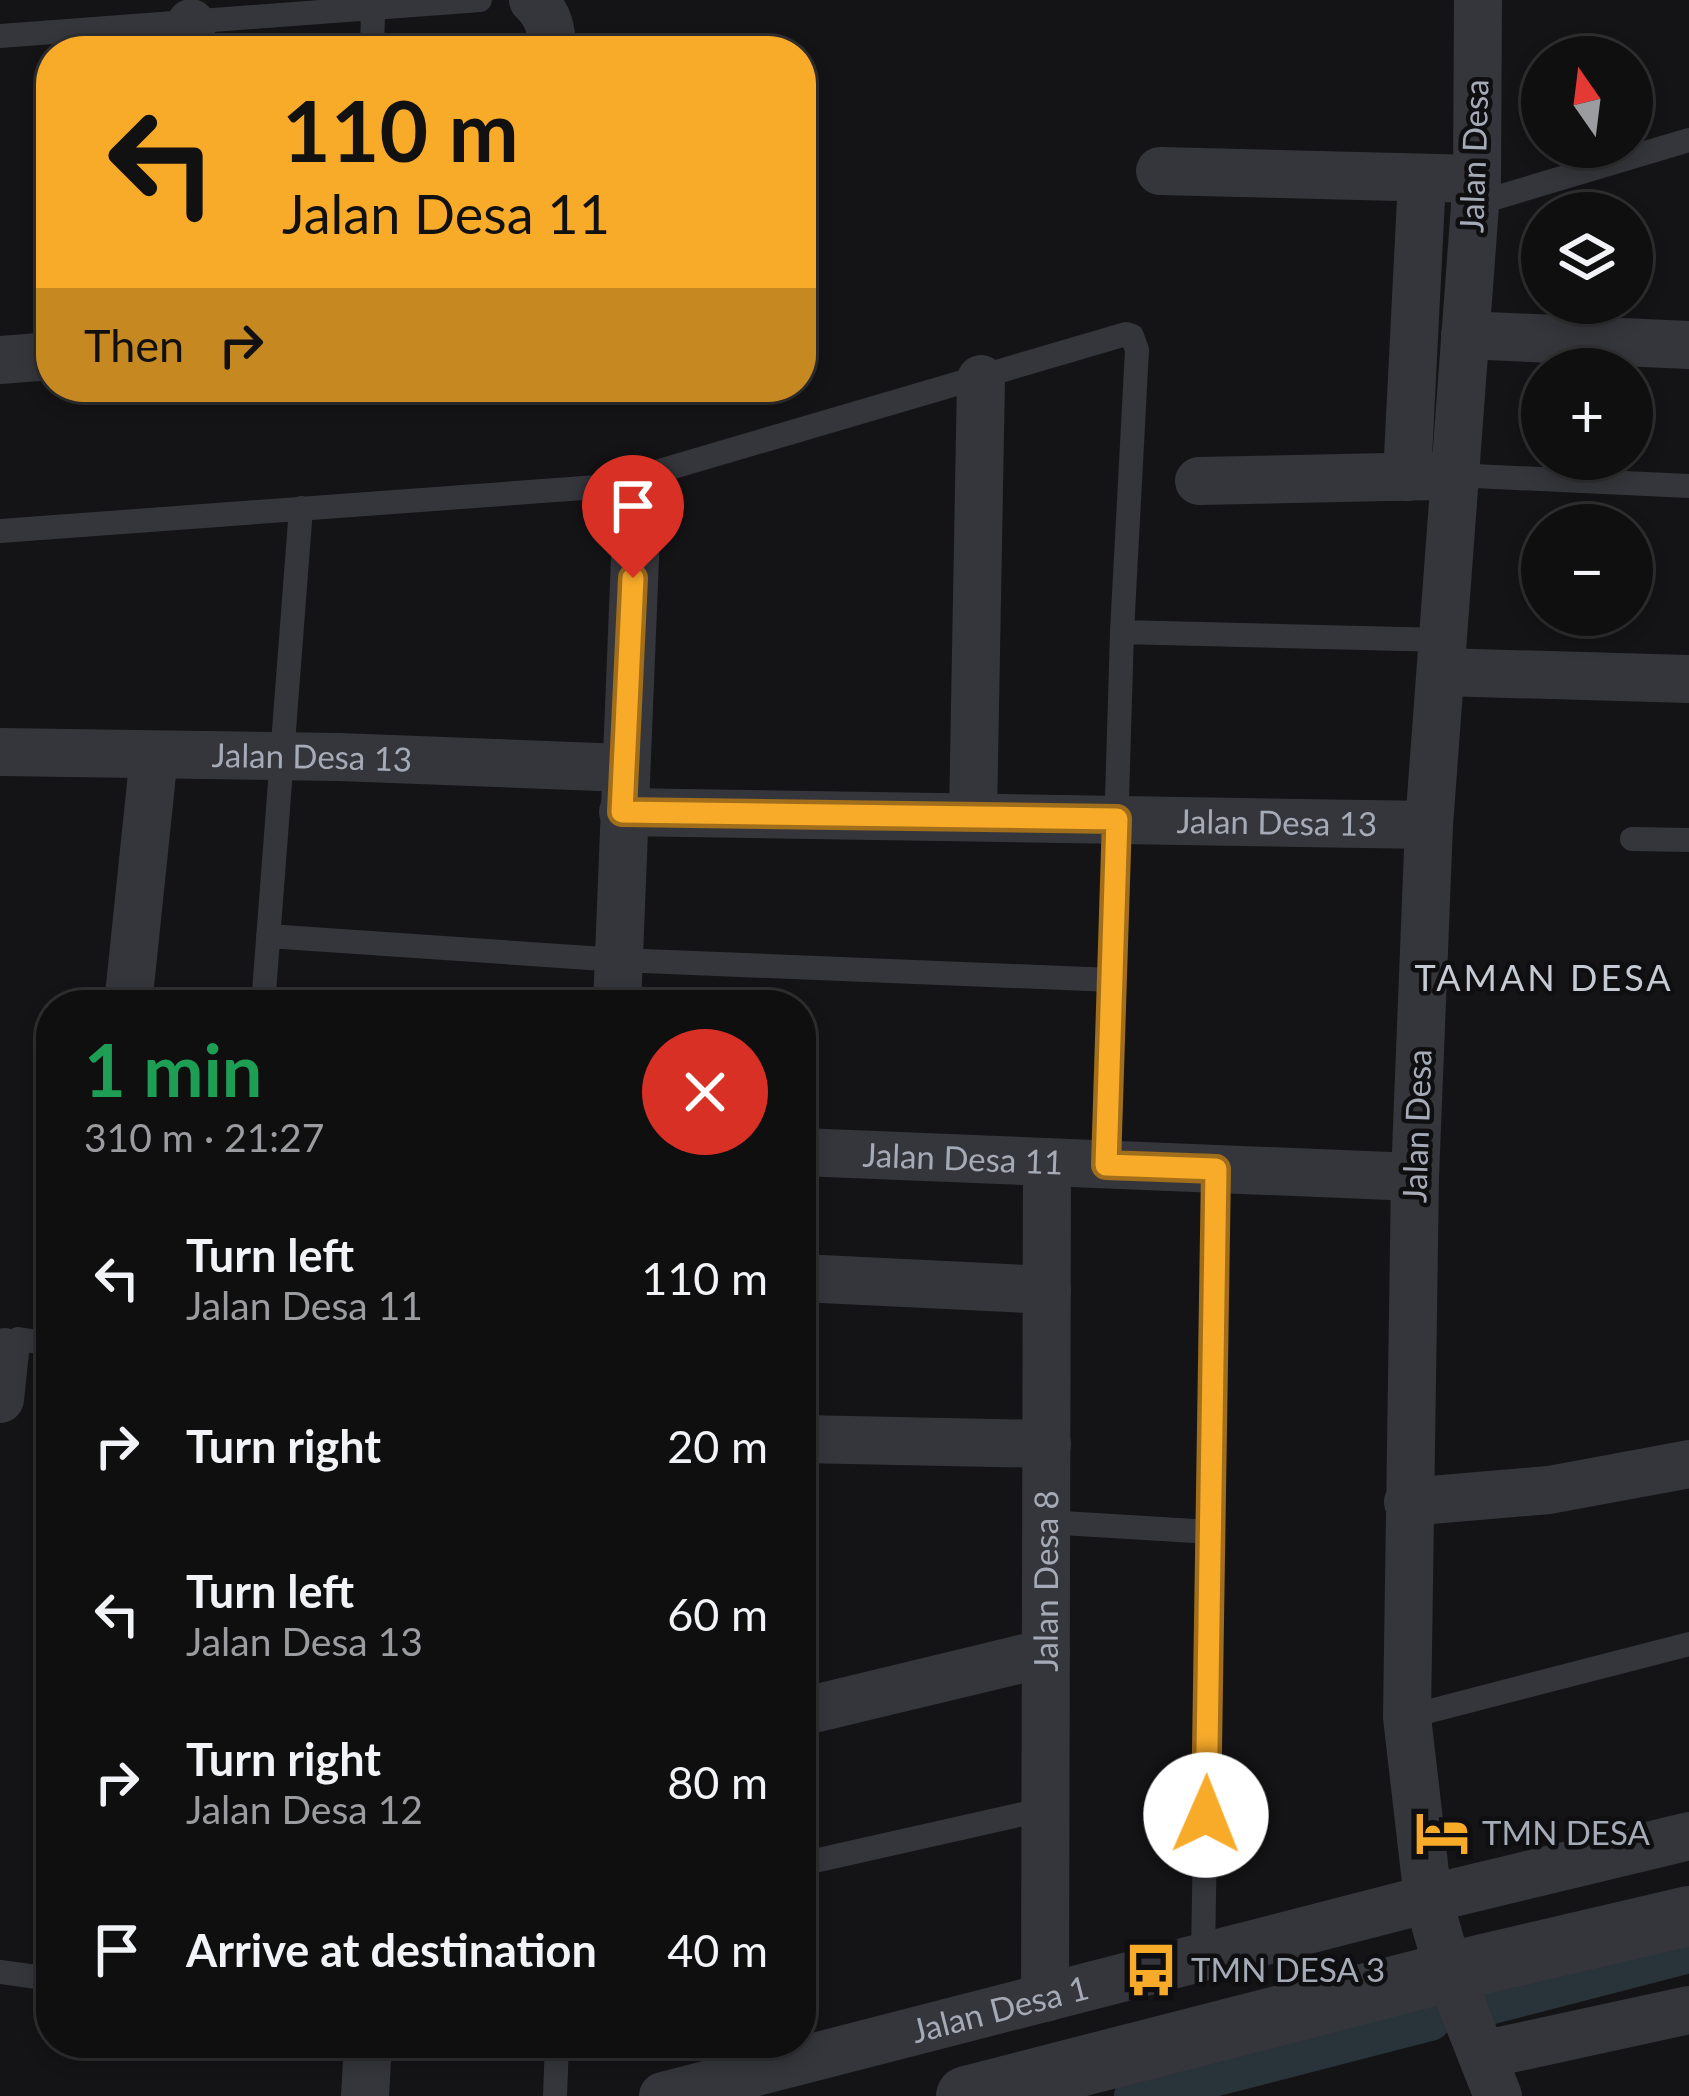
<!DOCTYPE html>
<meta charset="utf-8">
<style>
:root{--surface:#0f0f10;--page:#181819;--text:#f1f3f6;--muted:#9b9c9f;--line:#2f2f30}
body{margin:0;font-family:Lato,sans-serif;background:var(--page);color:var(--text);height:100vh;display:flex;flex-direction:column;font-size:45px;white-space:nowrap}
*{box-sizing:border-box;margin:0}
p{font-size:39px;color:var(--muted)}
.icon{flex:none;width:66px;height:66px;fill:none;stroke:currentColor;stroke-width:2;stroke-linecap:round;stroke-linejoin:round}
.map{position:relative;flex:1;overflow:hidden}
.side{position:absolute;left:36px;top:990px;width:780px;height:1068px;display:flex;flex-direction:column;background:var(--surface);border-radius:48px;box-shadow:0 6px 18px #0003,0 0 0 3px var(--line)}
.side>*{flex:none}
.hud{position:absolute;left:36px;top:36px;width:780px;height:366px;border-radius:48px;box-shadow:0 6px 18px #0003,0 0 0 3px var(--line);background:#f8aa29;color:#111;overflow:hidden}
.needle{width:78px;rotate:346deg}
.controls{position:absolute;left:1521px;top:36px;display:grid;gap:24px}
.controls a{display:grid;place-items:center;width:132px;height:132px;border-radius:50%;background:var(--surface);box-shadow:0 6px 18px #0003,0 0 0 3px var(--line);font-size:60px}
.pin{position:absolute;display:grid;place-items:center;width:102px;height:102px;color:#fff;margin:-123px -51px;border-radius:50% 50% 50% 0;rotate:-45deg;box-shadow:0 0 12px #0007}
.pin .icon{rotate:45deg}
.me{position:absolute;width:132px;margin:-66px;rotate:1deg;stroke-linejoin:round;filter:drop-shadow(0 0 9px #0008)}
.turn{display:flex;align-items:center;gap:42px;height:252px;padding:0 48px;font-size:54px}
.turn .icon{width:156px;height:156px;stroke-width:2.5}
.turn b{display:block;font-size:84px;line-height:102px}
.then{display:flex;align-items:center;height:114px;padding:0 48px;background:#0003;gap:24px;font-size:45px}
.round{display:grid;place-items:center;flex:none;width:126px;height:126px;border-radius:63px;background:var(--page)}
.summary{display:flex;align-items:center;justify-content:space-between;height:204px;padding:0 48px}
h1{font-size:72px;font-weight:700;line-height:90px;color:#1e9e55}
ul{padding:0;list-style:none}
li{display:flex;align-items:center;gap:36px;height:168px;padding:0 48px}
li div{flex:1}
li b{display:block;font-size:45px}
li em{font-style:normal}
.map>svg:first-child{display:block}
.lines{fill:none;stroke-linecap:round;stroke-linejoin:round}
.canal{stroke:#29333a;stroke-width:42}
.service{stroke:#35363b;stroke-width:24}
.minor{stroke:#35363b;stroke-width:48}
.tertiary{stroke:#35363b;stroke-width:60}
.route-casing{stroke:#a16e1b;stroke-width:30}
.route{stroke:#f8aa29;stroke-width:21}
.labels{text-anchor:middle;stroke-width:9;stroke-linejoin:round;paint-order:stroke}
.street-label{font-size:33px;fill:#a5abb6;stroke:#0f0f11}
.poi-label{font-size:33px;fill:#a5abb6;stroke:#0f0f11;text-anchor:start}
.neighbourhood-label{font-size:36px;letter-spacing:3px;fill:#c6cad2;stroke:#0f0f11}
</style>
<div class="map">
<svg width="1689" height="2096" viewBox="0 0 1689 2096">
<rect width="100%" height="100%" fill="#141416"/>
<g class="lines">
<path class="canal" d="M1485 2005 1689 1952
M1135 2096 1430 2020"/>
<path class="service" d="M0 36 480 0
M372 51 373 11
M1475 204 1689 140
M1453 475 1689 486
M0 531 638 484 656 472 1126 334 1132 336 1137 350 1122 632 1106 1165
M1122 632 1444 640
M1632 839 1689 840
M268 936 619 960 1112 980
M263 1005 301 508
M5 1352 8 1345 18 1339 51 1344
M1046 1522 1211 1532
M1407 1717 1689 1644
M801 1864 1045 1809
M1203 1957 1216 1169
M0 1972 51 1979
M555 2096 557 2043"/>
<g class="minor">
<path d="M533 0C549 15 552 30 552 51"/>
<path d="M1478 0 1477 179 1429 825 1415 1177 1407 1717 1428 1899 1449 1972 1498 2096"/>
<path d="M191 23V51"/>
<path d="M1160 171 1477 179"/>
<path d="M1465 335 1689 345"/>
<path d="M0 360 51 356"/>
<path d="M1407 477 1422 179"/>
<path d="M1199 481 1437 476"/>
<path d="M1441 672 1689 679"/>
<path id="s1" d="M0 752 339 757 624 768"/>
<path id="s2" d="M623 812 1429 825"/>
<path d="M973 817 981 379"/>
<path d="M128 1005 154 755"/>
<path d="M617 1005 638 484"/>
<path id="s3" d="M801 1152 1415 1177"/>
<path d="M801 1278 1047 1290"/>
<path d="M0 1399 5 1352"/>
<path d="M801 1439 1047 1444"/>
<path d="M1408 1502 1549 1490 1689 1464"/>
<path d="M801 1712 1046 1653"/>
<path id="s4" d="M1045 1998 1047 1162"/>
<path d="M1482 2055 1689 2010"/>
<path d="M365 2096 368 2043"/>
<path id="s5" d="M663 2096 1428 1899 1689 1836"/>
</g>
<path class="tertiary" d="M966 2096 1449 1972 1689 1916"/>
</g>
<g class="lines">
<defs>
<path id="route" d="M633 578 622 812 1117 819 1106 1165 1216 1169 1206 1815"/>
</defs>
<use href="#route" class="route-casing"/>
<use href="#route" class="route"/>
</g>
<defs>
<symbol id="hotel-bare" viewBox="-9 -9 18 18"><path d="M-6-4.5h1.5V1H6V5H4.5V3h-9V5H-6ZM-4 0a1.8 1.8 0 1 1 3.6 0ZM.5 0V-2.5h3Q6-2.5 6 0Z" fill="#f8aa29" stroke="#0f0f11" stroke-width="2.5" paint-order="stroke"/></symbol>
<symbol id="bus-bare" viewBox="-9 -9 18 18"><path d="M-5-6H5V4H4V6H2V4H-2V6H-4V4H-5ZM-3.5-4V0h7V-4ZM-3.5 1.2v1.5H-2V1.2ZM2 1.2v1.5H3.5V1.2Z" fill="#f8aa29" stroke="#0f0f11" stroke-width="2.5" paint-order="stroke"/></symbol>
</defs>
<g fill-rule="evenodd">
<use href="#hotel-bare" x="1404" y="1795" width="76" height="76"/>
<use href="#bus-bare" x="1113" y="1932" width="76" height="76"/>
</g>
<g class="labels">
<g class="street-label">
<text transform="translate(1474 156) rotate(-88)" y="12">Jalan Desa</text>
<text dy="12" stroke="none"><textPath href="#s1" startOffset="312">Jalan Desa 13</textPath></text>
<text dy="12" stroke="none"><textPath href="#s2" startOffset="654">Jalan Desa 13</textPath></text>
<text transform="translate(1417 1126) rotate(-88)" y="12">Jalan Desa</text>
<text dy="12" stroke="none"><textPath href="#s3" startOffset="162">Jalan Desa 11</textPath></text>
<text dy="12" stroke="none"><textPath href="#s4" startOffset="417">Jalan Desa 8</textPath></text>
<text dy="12" stroke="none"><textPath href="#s5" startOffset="348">Jalan Desa 1</textPath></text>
</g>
<g class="poi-label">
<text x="1482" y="1845">TMN DESA</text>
<text x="1191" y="1982">TMN DESA 3</text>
</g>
<g class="neighbourhood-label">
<text x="1544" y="991">TAMAN DESA</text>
</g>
</g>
</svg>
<div class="controls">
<a><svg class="needle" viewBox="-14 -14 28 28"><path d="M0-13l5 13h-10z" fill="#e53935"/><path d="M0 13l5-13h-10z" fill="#9b9c9f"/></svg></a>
<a><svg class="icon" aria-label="layers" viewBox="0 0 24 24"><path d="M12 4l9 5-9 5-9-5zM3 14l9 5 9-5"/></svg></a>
<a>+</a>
<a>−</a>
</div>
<div class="pin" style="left:633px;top:578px;background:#d93025"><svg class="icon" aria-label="arrive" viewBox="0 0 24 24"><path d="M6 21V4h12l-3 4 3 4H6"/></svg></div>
<svg class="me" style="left:1206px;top:1815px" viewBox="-20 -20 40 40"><circle r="19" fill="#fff"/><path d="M0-13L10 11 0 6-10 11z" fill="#f8aa29"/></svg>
<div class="hud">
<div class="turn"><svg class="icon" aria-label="left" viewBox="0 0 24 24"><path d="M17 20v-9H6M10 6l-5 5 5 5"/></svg><div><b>110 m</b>Jalan Desa 11</div></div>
<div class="then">Then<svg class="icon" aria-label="right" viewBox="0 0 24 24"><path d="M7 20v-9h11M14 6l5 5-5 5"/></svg></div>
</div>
<section class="side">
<div class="summary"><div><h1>1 min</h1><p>310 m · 21:27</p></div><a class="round" style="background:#d93025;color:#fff"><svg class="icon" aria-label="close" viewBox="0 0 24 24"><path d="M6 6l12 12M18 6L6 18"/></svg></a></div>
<ul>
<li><svg class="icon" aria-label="left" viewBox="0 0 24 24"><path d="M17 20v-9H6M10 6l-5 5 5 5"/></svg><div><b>Turn left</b><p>Jalan Desa 11</p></div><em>110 m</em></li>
<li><svg class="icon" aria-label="right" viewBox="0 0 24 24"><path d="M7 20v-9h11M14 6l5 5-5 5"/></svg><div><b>Turn right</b></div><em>20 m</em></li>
<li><svg class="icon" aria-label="left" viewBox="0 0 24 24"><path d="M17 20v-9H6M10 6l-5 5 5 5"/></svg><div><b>Turn left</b><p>Jalan Desa 13</p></div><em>60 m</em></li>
<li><svg class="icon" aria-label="right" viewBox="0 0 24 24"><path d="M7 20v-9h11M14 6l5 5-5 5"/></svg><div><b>Turn right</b><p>Jalan Desa 12</p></div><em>80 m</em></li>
<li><svg class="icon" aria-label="arrive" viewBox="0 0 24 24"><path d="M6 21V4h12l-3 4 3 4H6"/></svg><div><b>Arrive at destination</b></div><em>40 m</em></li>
</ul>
</section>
</div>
